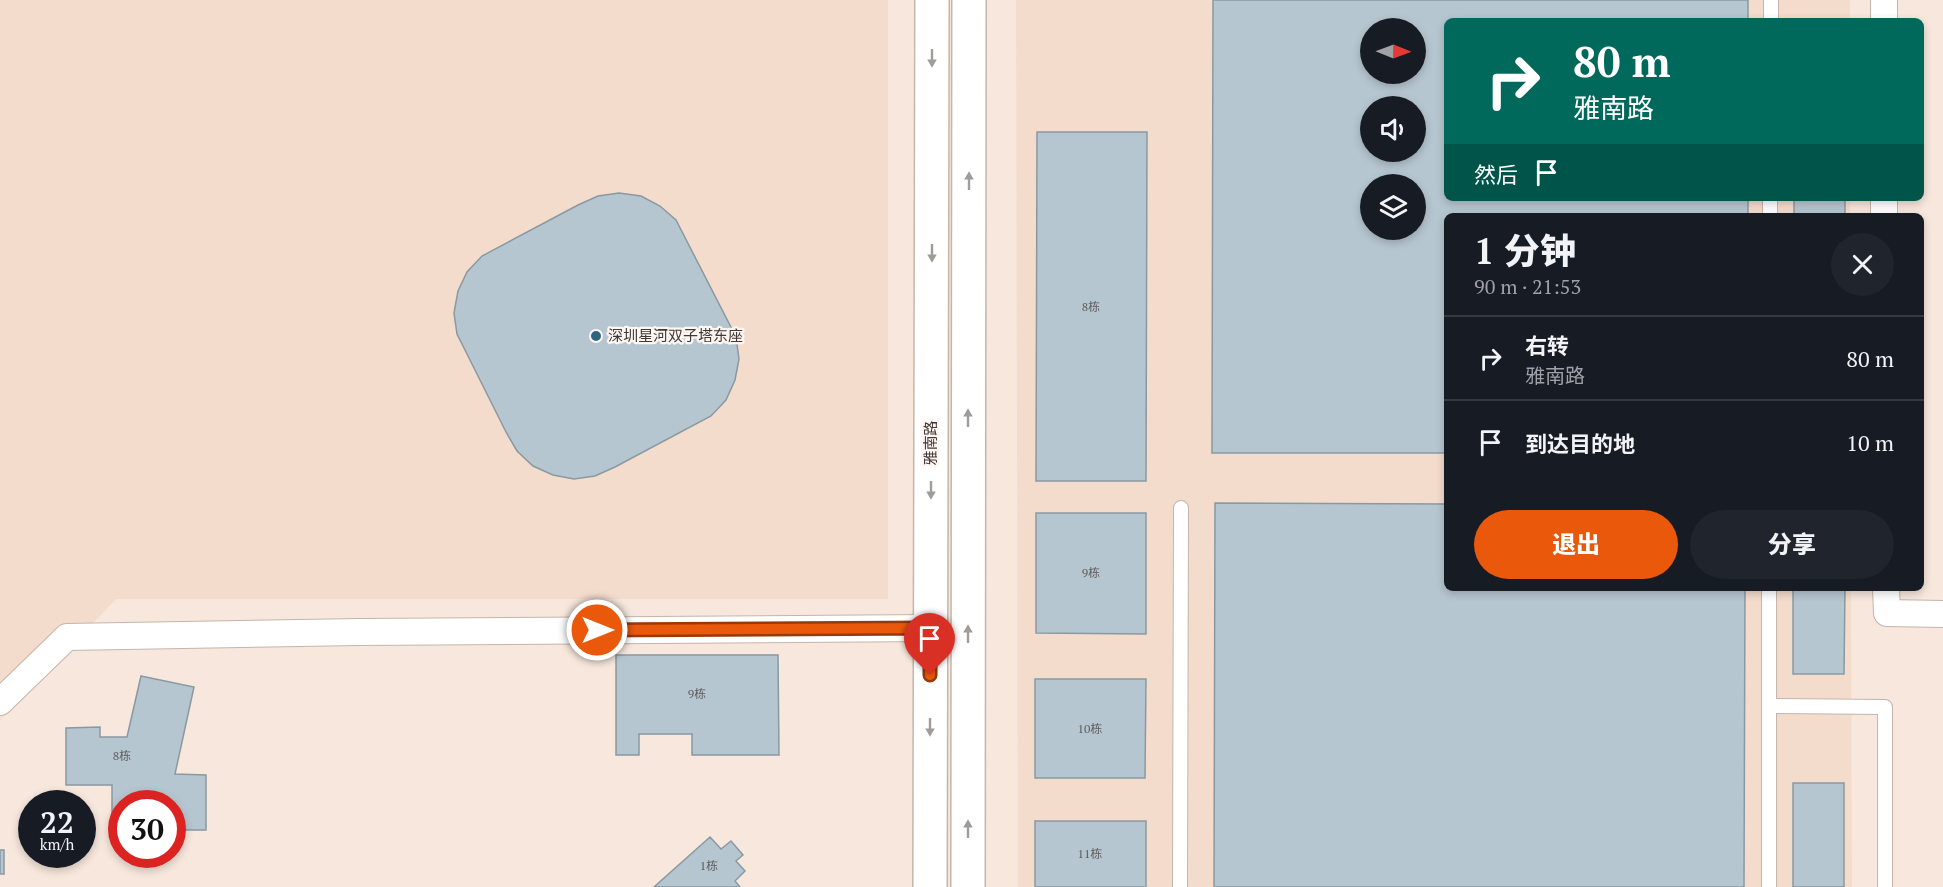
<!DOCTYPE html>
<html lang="zh">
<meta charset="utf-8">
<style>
:root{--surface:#171b24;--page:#20242c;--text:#f1f3f6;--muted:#9ea1a6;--line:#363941;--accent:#ea580c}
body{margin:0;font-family:"PT Serif","Noto Sans SC",serif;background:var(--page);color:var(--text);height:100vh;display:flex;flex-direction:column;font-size:22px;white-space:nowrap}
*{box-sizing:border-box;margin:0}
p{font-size:20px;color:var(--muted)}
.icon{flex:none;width:33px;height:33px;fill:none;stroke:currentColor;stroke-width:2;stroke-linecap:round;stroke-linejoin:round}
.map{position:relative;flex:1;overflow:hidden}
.panel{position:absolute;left:1444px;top:213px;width:480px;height:378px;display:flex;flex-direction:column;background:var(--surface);border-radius:9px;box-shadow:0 3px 9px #0003}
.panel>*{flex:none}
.guide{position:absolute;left:1444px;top:18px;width:480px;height:183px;border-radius:9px;box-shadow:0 3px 9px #0003;background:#00695c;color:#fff;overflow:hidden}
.needle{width:39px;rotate:91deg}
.fabs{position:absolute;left:1360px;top:18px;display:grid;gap:12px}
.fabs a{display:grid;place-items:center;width:66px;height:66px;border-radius:50%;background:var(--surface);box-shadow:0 3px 9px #0003;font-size:30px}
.speed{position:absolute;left:18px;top:790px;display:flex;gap:12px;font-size:30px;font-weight:700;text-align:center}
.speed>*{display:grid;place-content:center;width:78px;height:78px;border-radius:50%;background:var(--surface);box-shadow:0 3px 9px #0003;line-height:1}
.speed small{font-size:15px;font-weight:400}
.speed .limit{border:9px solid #d22;background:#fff;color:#111}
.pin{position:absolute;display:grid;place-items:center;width:51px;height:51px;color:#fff;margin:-62px -26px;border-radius:50% 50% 50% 0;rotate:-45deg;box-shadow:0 0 6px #0007}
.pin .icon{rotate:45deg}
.me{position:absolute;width:66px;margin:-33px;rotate:90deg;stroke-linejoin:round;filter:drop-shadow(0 0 4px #0008)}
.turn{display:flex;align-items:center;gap:21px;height:126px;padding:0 30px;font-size:27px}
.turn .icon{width:78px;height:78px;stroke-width:2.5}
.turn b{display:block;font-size:42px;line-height:51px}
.then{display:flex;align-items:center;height:57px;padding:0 30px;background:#0003;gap:12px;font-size:22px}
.round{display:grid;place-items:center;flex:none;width:63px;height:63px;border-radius:32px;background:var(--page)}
.headline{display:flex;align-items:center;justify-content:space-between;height:102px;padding:0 30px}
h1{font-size:36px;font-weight:800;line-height:45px}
.primary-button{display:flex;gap:12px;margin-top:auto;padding:12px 30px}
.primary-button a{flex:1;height:69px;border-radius:36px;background:var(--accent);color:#fff;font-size:24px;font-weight:800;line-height:69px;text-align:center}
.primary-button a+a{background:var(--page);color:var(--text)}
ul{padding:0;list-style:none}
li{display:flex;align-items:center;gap:18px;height:84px;padding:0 30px;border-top:2px solid var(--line)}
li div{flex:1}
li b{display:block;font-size:22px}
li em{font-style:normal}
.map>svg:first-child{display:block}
.built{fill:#f4dccd;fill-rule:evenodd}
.building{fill:#b6c6d0;stroke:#8999a2;stroke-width:1.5;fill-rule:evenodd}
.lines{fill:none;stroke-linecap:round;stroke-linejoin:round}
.lane-casing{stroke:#c5b5ab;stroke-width:16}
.street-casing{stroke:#c5b5ab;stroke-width:28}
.secondary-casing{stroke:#c5b5ab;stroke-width:36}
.lane{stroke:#fff;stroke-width:14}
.street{stroke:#fff;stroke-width:26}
.secondary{stroke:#fff;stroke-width:33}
.oneway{fill:#a09c9a}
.route-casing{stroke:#983908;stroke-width:15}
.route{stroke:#ea580c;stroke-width:10}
.poi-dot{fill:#2f6480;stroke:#fdf6f2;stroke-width:2}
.labels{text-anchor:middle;stroke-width:4.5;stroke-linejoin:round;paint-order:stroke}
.number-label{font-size:12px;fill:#5e5c5c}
.poi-label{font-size:15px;fill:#403935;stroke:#fdf6f2;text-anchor:start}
.street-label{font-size:15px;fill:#403935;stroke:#fdf6f2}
</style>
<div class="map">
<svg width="1943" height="887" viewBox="0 0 1943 887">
<rect width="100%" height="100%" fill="#f7e7dc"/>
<path class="built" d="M0 0H888V599H116L0 720Z
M1016 0H1850V21H1448V198H1850V216H1448V588H1851L1852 887H1018ZM1371 28H1416V74H1371ZM1371 106H1416V152H1371ZM1371 184H1416V230H1371Z"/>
<path class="building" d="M1213 0H1748V21H1448V198H1748V216H1448V453H1212ZM1371 28H1416V74H1371ZM1371 106H1416V152H1371ZM1371 184H1416V230H1371Z
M1037 132H1147L1146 481H1036Z
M619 193 641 196 660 206 676 220 736 337 739 359 735 380 726 400 711 416 615 467 595 476 574 479 553 475 533 466 517 451 506 432 457 334 454 313 458 291 467 272 482 256 578 205 598 196Z
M1794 198H1845V216H1794Z
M1215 503 1448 504V588H1745L1744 887H1214Z
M1036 513H1146V634L1036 633Z
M1793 588H1845L1844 674H1793Z
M616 655H778L779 755H692V734H639V755H616Z
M141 676 194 687 175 774 206 775V830H177L176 814H172V804H122V831H112V785H66V728L100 727V737H127Z
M1035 679H1146L1145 778H1035Z
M1793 783H1844V887H1793Z
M1035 821H1146V887H1035Z
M710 837 721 849 731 841 743 855 736 861 745 871 735 881 740 887H654Z
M0 850H4V874H0Z"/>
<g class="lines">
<defs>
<path id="lane" d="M1771 21V0
M1770 216V198
M1769 706 1885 707V887
M1180 887 1181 508
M1769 887V588"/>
<path id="street" d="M1884 21V0
M1884 198V216
M1886 588 1887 613 1943 614
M0 702 67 637 359 632 930 628"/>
<path id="secondary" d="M930 887 932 0
M968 887 969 0"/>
</defs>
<use href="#lane" class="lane-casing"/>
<use href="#street" class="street-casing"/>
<use href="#secondary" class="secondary-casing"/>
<use href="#lane" class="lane"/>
<use href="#street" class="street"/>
<use href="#secondary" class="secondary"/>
</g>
<defs><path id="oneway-solid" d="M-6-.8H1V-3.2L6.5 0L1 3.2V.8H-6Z" transform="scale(1.5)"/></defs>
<g class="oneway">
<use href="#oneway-solid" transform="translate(932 58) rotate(90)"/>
<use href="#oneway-solid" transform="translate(969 181) rotate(-90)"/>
<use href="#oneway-solid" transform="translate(932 253) rotate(90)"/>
<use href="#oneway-solid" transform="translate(968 418) rotate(-90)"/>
<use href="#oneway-solid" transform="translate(931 490) rotate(90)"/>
<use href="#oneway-solid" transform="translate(968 634) rotate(-90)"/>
<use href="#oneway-solid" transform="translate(930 727) rotate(90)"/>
<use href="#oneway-solid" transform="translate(968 829) rotate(-90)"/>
</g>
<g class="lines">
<defs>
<path id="route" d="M597 630 930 628V675"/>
</defs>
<use href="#route" class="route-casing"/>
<use href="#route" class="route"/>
</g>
<circle class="poi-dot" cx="596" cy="336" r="6"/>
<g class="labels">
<g class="number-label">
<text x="1091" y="311">8栋</text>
<text x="1091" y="577">9栋</text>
<text x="697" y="698">9栋</text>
<text x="1090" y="733">10栋</text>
<text x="122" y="760">8栋</text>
<text x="1090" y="858">11栋</text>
<text x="709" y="870">1栋</text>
</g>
<g class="poi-label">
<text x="608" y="341">深圳星河双子塔东座</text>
</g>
<g class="street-label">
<text transform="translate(931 443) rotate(-90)" y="5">雅南路</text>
</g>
</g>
</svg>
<div class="fabs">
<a><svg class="needle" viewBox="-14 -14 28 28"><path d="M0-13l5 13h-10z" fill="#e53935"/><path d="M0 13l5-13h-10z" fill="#9ea1a6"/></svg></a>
<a><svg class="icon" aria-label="sound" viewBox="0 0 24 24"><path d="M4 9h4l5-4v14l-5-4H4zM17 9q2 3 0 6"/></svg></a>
<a><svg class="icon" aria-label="layers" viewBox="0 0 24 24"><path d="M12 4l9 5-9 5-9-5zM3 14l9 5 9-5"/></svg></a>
</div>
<div class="speed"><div>22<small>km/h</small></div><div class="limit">30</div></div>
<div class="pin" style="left:930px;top:675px;background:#d93025"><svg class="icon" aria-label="arrive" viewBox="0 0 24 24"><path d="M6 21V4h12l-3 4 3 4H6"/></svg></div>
<svg class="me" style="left:597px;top:630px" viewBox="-20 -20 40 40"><circle r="17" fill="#ea580c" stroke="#fff" stroke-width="3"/><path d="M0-11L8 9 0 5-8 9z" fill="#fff"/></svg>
<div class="guide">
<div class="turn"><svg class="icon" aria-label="right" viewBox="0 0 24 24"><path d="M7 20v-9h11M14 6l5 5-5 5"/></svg><div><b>80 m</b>雅南路</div></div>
<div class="then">然后<svg class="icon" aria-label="arrive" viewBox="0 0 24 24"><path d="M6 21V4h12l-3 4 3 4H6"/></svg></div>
</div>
<section class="panel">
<div class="headline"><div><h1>1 分钟</h1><p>90 m · 21:53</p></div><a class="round"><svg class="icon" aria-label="close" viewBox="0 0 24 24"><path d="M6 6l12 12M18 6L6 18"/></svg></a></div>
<ul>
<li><svg class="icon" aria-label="right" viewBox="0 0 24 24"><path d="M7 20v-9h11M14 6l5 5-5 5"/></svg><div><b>右转</b><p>雅南路</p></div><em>80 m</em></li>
<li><svg class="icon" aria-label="arrive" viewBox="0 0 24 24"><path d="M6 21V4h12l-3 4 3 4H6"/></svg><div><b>到达目的地</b></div><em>10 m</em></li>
</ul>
<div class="primary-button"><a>退出</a><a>分享</a></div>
</section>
</div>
